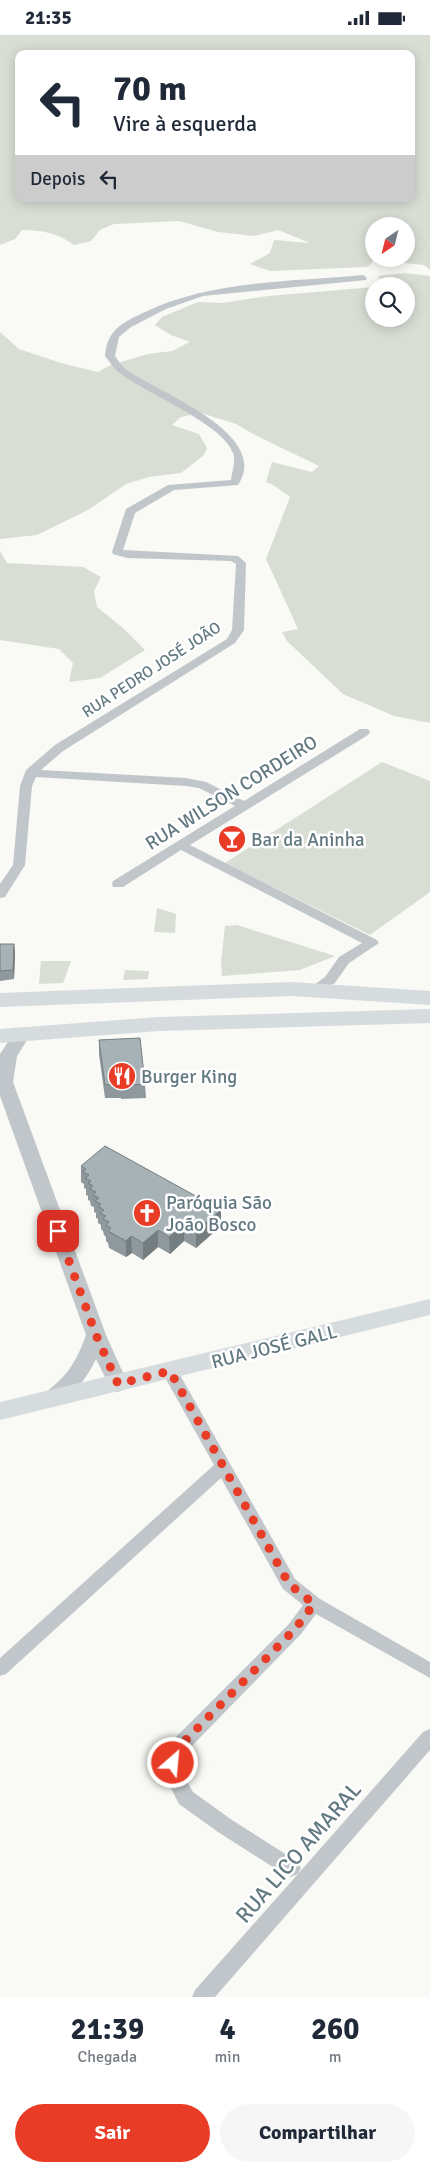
<!DOCTYPE html>
<html lang="pt">
<meta charset="utf-8">
<style>
:root{--surface:#fff;--page:#f6f6f7;--text:#1f2937;--muted:#747a83;--accent:#e83c27}
body{margin:0;font-family:Signika,sans-serif;background:var(--page);color:var(--text);height:100vh;display:flex;flex-direction:column;font-size:19px;white-space:nowrap}
*{box-sizing:border-box;margin:0}
p{font-size:16px;color:var(--muted)}
.icon{flex:none;width:28px;height:28px;fill:none;stroke:currentColor;stroke-width:2;stroke-linecap:round;stroke-linejoin:round}
.map{position:relative;height:1962px;overflow:hidden}
.details{display:flex;flex-direction:column;background:var(--surface);flex:1}
.details>*{flex:none}
.hud{position:absolute;left:15px;top:15px;width:400px;height:152px;border-radius:10px;box-shadow:0 2px 12px #0003;background:#fff;color:var(--text);overflow:hidden}
.needle{width:32px;rotate:215deg}
.fabs{position:absolute;left:365px;top:182px;display:grid;gap:10px}
.fabs a{display:grid;place-items:center;width:50px;height:50px;border-radius:50%;background:var(--surface);box-shadow:0 2px 12px #0003;font-size:25px}
.pin{position:absolute;display:grid;place-items:center;width:42px;height:42px;color:#fff;margin:-21px;border-radius:10px;box-shadow:0 2px 8px #0006}
.me{position:absolute;width:55px;margin:-28px;rotate:27deg;stroke-linejoin:round;filter:drop-shadow(0 0 4px #0008)}
.turn{display:flex;align-items:center;gap:18px;height:105px;padding:0 15px;font-size:22px}
.turn .icon{width:65px;height:65px;stroke-width:2.5}
.turn b{display:block;font-size:35px;line-height:42px}
.then{display:flex;align-items:center;height:48px;padding:0 15px;background:#0003;gap:10px;font-size:19px}
.eta{display:flex;justify-content:space-evenly;align-items:center;height:85px;text-align:center}
.eta b{font-size:30px;font-weight:700;line-height:35px}
.action{display:flex;gap:10px;margin-top:auto;padding:10px 15px}
.action a{flex:1;height:58px;border-radius:30px;background:var(--accent);color:#fff;font-size:20px;font-weight:700;line-height:58px;text-align:center}
.action a+a{background:var(--page);color:var(--text)}
.status{display:flex;justify-content:space-between;align-items:center;height:35px;padding:0 25px;background:var(--surface);direction:ltr}
.status svg{height:14px;fill:currentColor}
.map>svg:first-child{display:block}
.green{fill:#d9ded5;fill-rule:evenodd}
.lines{fill:none;stroke-linecap:round;stroke-linejoin:round}
.minor{fill:#c0c6c9;fill-rule:evenodd}
.tertiary{fill:#c0c6c9;fill-rule:evenodd}
.secondary{fill:#d6dbde;fill-rule:evenodd}
.primary{fill:#d6dbde;fill-rule:evenodd}
.wall{fill:#8f999d}
.shaded-wall{fill:#747d7f}
.building{fill:#a6b2b6;stroke:#747d7f}
.route{stroke:#e83c27;stroke-width:9;stroke-dasharray:0 16.2}
.labels{text-anchor:middle;stroke-width:5;stroke-linejoin:round;paint-order:stroke}
.far-street-label{font-size:16px;fill:#637982;stroke:#fff}
.street-label{font-size:19px;fill:#637982;stroke:#fff}
.poi-label{font-size:19px;fill:#637982;stroke:#fff;text-anchor:start}
.near-street-label{font-size:22px;fill:#637982;stroke:#fff}
</style>
<div class="status"><b>21:35</b><svg viewBox="0 0 49 12"><path d="M0 12V9h3v3zM5 12V6h3v6zM10 12V3h3v9zM15 12V0h3v12zM26 1h20v11H26zM47 4h2v5h-2z"/></svg></div>
<div class="map">
<svg width="430" height="1962" viewBox="0 0 430 1962">
<rect width="100%" height="100%" fill="#f9f9f6"/>
<path class="green" d="M0 0H430V235L424 230 374 225 368 232 270 236 250 229 270 218 274 205 310 208 278 195 254 201 218 197 179 186 114 189 100 195 91 206 74 210C58 198 42 195 22 195L15 204 0 210ZM19 19H411V164H19ZM374 191H406V224H374Z
M405 238 430 241V688L394 681 343 659 287 606 282 597 298 594 266 524 290 462 273 450 266 447 272 427 312 437 319 431 257 401 236 389 201 378 181 382 172 390 199 399 207 413 204 420 181 438 149 442 126 449 88 475 37 500 0 504V297L19 314 61 328 98 337 111 330 148 319 172 316 190 307 171 300 155 290 162 282 198 267 222 268 268 261 374 252V284H406V251H376L384 249 378 241Z
M0 516 7 528 83 532 101 542 94 556 97 572 123 593 145 615 100 643 69 647 73 628 59 614 0 605Z
M382 727 430 746V857L370 900 225 828Z
M157 873 176 879 175 898 154 897Z
M237 890 335 921 300 935 222 941 221 927 225 891Z
M41 926H71L63 948 39 949Z
M125 935 149 936 148 944 123 945Z"/>
<g class="lines">
<path class="minor" d="M363 240 367 243 366 245 203 261 166 274 131 292 119 302 115 321C118 325 121 330 124 333 154 356 273 398 238 450L174 455 135 478 123 515 238 521 246 528 244 595 235 608 63 716 41 735 186 743 206 747 244 766 360 694H368L370 697 368 700 190 810 377 905 379 908 349 928 335 948 314 959 309 958 307 955 325 942 339 922 362 908 181 815 123 852H113L112 849 113 846 235 771 199 753 186 751 36 742 32 751 25 830 5 862 0 863V849L13 830 20 751 26 735 55 710 227 604 232 595 236 529 231 526 127 523 113 519 112 517 126 474 168 450 231 445C232 437 236 426 233 418 223 388 142 357 117 336 113 332 109 326 105 321 106 313 107 306 112 299 119 289 132 283 143 278 209 245 291 247 363 240Z
M170 1331 176 1333 295 1544 320 1564 430 1627V1643L316 1579 301 1599 183 1720 182 1738 193 1757 232 1785 298 1827 301 1833 298 1839 423 1697 430 1694V1715L215 1962H192L195 1955 298 1839 291 1842 284 1839 218 1797 179 1769 164 1739 165 1717 167 1711 289 1589 303 1570 283 1554 221 1443 6 1639 0 1641V1623L214 1430 162 1337 164 1333Z"/>
<path class="tertiary" d="M22 993 28 995 31 999 17 1021 13 1047 106 1300 128 1349 125 1354 118 1357 111 1354 96 1324C88 1341 65 1377 43 1370L40 1365C44 1357 53 1352 60 1345 73 1332 80 1317 86 1300L0 1061V1019L16 995Z"/>
<path class="secondary" d="M430 1264V1280L0 1385V1367Z"/>
<path class="primary" d="M292 947 430 956V970L292 961 0 972V958Z
M430 974V988L159 996 0 1008V994L159 982Z"/>
</g>
<path class="wall" d="M0 909H14L15 918 14 944 0 946Z
M99 1005 145 1049 146 1063 121 1064V1063H105L99 1019Z
M81 1131 221 1175V1191L196 1213 184 1206 170 1219 158 1212 143 1225 132 1218 126 1222 109 1213 108 1208 106 1206V1202L104 1200 103 1196 101 1194V1190L98 1188V1184L96 1183V1178L94 1177V1172L91 1171 90 1166 88 1165V1161L86 1160V1154L84 1153V1149L81 1147Z"/>
<path class="shaded-wall" d="M14 909 15 918 14 944 13 935Z
M221 1175V1191L196 1213V1196Z
M184 1189V1206L170 1219 169 1202Z
M158 1195V1212L143 1225V1208Z
M131 1201 132 1218 126 1222V1206Z"/>
<path class="building" d="M0 909H14L13 935 0 936Z
M140 1003 145 1049 121 1051V1049L105 1050 99 1005Z
M105 1111 221 1175 196 1196 184 1189 169 1202 158 1195 143 1208 131 1201 126 1206 108 1196 111 1193 106 1190 109 1187 103 1184 106 1181 100 1178 104 1175 98 1171 101 1169 95 1166 99 1163 93 1160 96 1157 90 1154 93 1151 88 1148 91 1146 85 1143 89 1140 83 1137 86 1134 81 1131Z"/>
<g class="lines">
<path class="route" d="M58 1196 96 1300 118 1349 170 1336 289 1549 314 1569 295 1594 174 1717 173 1728"/>
</g>
<defs>
<symbol id="bar-disc" viewBox="-11 -11 22 22"><circle r="9.5" fill="#e83c27" stroke="#fff"/><path d="M-6-5H6L.8 .8V4.5H3.5V6h-7V4.5H-.8V.8Z" fill="#fff"/></symbol>
<symbol id="restaurant-disc" viewBox="-11 -11 22 22"><circle r="9.5" fill="#e83c27" stroke="#fff"/><path d="M-5-6h1v4h1v-4h1v4h1v-4h1v5L-1.5 .5V6h-2V.5L-5-1ZM5-6V6H3V1.5H1.5Q1.5-4 5-6Z" fill="#fff"/></symbol>
<symbol id="church-disc" viewBox="-11 -11 22 22"><circle r="9.5" fill="#e83c27" stroke="#fff"/><path d="M-1.2-6h2.4v3.5h3.3v2.4h-3.3V6h-2.4V-.1h-3.3v-2.4h3.3Z" fill="#fff"/></symbol>
</defs>
<g fill-rule="evenodd">
<use href="#bar-disc" x="216" y="788" width="32" height="32"/>
<use href="#restaurant-disc" x="106" y="1025" width="32" height="32"/>
<use href="#church-disc" x="131" y="1162" width="32" height="32"/>
</g>
<g class="labels">
<g class="far-street-label">
<text transform="translate(151 634) rotate(-33)" y="6">RUA PEDRO JOSÉ JOÃO</text>
</g>
<g class="street-label">
<text transform="translate(231 757) rotate(-32)" y="7">RUA WILSON CORDEIRO</text>
<text transform="translate(274 1311) rotate(-14)" y="7">RUA JOSÉ GALL</text>
</g>
<g class="poi-label">
<text x="251" y="811">Bar da Aninha</text>
<text x="141" y="1048">Burger King</text>
<text x="166" y="1174">Paróquia São<tspan x="166" dy="22">João Bosco</tspan></text>
</g>
<g class="near-street-label">
<text transform="translate(298 1817) rotate(-49)" y="8">RUA LICO AMARAL</text>
</g>
</g>
</svg>
<div class="fabs">
<a><svg class="needle" viewBox="-14 -14 28 28"><path d="M0-13l5 13h-10z" fill="#e53935"/><path d="M0 13l5-13h-10z" fill="#747a83"/></svg></a>
<a><svg class="icon" aria-label="search" viewBox="0 0 24 24"><circle cx="10" cy="10" r="6"/><path d="M15 15l6 6"/></svg></a>
</div>
<div class="pin" style="left:58px;top:1196px;background:#d93025"><svg class="icon" aria-label="arrive" viewBox="0 0 24 24"><path d="M6 21V4h12l-3 4 3 4H6"/></svg></div>
<svg class="me" style="left:173px;top:1728px" viewBox="-20 -20 40 40"><circle r="17" fill="#e83c27" stroke="#fff" stroke-width="3"/><path d="M0-11L8 9 0 5-8 9z" fill="#fff"/></svg>
<div class="hud">
<div class="turn"><svg class="icon" aria-label="left" viewBox="0 0 24 24"><path d="M17 20v-9H6M10 6l-5 5 5 5"/></svg><div><b>70 m</b>Vire à esquerda</div></div>
<div class="then">Depois<svg class="icon" aria-label="left" viewBox="0 0 24 24"><path d="M17 20v-9H6M10 6l-5 5 5 5"/></svg></div>
</div>
</div>
<section class="details">
<div class="eta">
<div><b>21:39</b><p>Chegada</p></div>
<div><b>4</b><p>min</p></div>
<div><b>260</b><p>m</p></div>
</div>
<div class="action"><a>Sair</a><a>Compartilhar</a></div>
</section>
